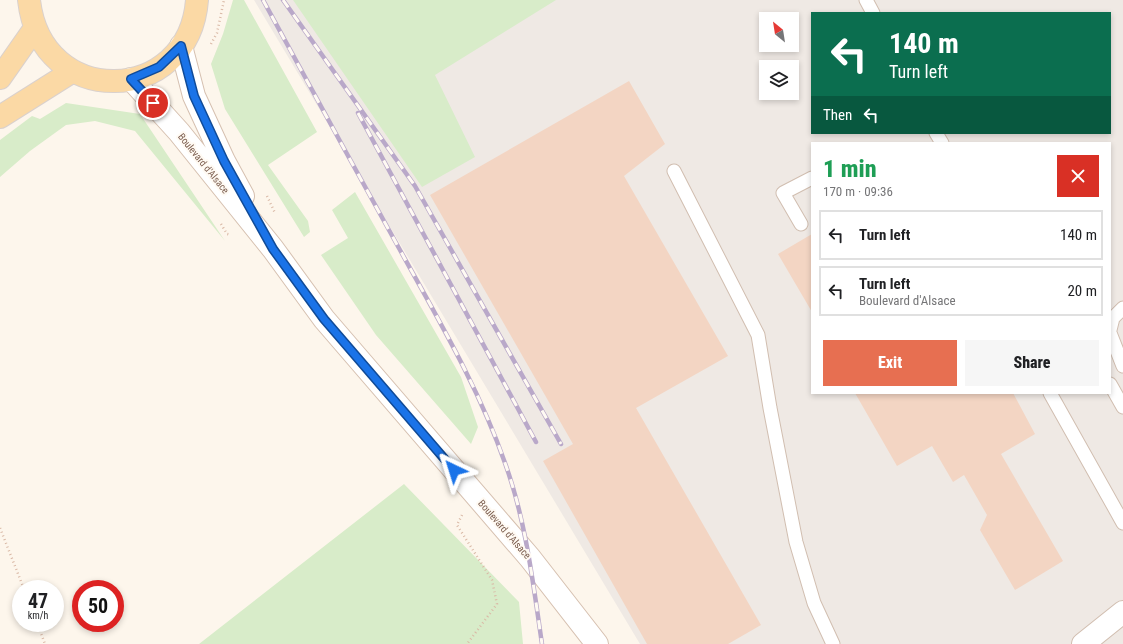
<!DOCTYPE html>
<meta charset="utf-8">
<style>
:root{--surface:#fff;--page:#f6f6f6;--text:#202124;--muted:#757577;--line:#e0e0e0;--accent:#e76f51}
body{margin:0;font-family:"Roboto Condensed",sans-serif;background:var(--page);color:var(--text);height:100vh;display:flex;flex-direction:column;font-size:15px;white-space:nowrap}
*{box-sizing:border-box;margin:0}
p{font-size:13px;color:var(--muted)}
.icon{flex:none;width:22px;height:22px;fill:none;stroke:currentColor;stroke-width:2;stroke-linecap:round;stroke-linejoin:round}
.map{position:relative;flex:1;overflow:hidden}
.drawer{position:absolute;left:811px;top:142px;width:300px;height:252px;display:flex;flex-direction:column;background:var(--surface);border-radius:0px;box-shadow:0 2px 6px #0003}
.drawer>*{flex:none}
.hud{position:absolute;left:811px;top:12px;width:300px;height:122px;border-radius:0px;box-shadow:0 2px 6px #0003;background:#0b6e4f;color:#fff;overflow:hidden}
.needle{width:26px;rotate:330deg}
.controls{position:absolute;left:759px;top:12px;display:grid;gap:8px}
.controls a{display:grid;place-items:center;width:40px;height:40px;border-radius:0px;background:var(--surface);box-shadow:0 2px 6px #0003;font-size:20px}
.speed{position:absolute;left:12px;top:580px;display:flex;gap:8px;font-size:20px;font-weight:700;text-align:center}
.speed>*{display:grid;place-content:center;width:52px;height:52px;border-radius:50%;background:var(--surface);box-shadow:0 2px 6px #0003;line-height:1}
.speed small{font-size:10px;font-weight:400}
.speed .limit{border:6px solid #d22;background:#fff;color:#111}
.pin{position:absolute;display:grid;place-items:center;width:34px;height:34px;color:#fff;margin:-17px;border:2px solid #fff;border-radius:50%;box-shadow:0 1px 4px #0007}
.me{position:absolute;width:44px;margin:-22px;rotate:319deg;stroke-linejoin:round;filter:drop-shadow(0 0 3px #0008)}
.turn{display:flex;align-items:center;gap:14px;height:84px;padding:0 12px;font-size:18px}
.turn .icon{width:52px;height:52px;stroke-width:2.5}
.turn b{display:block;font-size:28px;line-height:34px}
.then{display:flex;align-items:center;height:38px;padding:0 12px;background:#0003;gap:8px;font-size:15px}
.round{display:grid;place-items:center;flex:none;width:42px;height:42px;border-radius:0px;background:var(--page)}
.overview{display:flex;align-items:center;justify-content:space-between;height:68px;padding:0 12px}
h1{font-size:24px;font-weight:800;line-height:30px;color:#1e9e55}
.button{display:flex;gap:8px;margin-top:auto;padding:8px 12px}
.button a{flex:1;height:46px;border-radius:0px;background:var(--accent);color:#fff;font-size:16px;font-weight:800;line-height:46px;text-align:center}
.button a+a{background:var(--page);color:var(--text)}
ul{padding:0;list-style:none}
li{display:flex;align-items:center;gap:12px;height:50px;margin:0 8px 6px;padding:0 4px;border:2px solid var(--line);border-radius:0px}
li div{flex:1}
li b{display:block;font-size:15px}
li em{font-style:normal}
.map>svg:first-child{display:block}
.industrial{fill:#efe9e4;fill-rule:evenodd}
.green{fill:#d8ecc9}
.building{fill:#f3d5c3}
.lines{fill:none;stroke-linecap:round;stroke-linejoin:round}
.service-casing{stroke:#d1beb0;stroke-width:15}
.minor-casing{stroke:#d1beb0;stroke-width:24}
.secondary-casing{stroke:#d6c0b0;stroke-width:24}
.primary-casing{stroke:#dad1cd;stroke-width:24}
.path{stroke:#d9b8a5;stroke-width:2.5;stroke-dasharray:1 3;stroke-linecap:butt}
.service{stroke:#fff;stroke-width:13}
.minor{stroke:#fff;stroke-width:22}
.secondary{stroke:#fff;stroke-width:22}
.primary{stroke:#fbd9a5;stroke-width:22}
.rail-casing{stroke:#b9a8c9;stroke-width:4.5}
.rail{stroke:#fffaf3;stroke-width:3;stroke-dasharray:9;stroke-linecap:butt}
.route-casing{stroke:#114b97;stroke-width:10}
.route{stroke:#1a73e8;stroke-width:7}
.labels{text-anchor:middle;stroke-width:4;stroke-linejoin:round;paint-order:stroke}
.street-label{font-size:10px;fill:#7a5c4d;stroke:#fffaf3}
</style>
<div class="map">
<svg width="1123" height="644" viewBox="0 0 1123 644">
<rect width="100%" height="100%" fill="#fdf6ec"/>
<path class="industrial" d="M254 0H1123V644H640ZM812 13H1110V133H812ZM766 19H792V45H766ZM766 67H792V93H766ZM812 143H1110V393H812Z"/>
<path class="green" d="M233 0H244L317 132 268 165 308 221 310 232 304 237 225 109 211 64 223 34Z
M293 0H556L435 75 475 157 422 187Z
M66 103 140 114 225 241 135 131 95 121 66 125 30 151 0 177V140L32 116 40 119Z
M355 192 461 377 478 427 471 444 376 335 321 255 348 238 332 210Z
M404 484 519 602 523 644H199Z"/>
<path class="building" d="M629 81 665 144 624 176 728 356 636 408 761 625 728 644H647L543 461 573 444 430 195Z
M812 234V312L778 254Z
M855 393H1013L1035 434 1001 454 1063 561 1015 590 980 530 987 515 964 475 953 482 932 446 897 466Z"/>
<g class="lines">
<defs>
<path id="service" d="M866 0 873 13
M936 133 942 143
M674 171 758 335 770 408 796 542 814 603 833 644
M801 224 783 193 812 178
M1110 330 1113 318 1123 308
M1110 333 1123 366
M1110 384 1123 407
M1050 393 1123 523"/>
<path id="minor" d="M1083 644 1123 612"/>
<path id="secondary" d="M181 46 194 96 224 161 243 196
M131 79 179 132 273 249 324 319 530 558 597 644"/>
<path id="primary" d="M29 0C41 110 189 106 197 0
M0 78 35 28
M0 117 73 71"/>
</defs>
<use href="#service" class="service-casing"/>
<use href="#minor" class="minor-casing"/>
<use href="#secondary" class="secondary-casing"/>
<use href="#primary" class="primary-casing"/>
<path class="path" d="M211 44 217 33 224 0
M267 196 275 213
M221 224 227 234 231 235
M462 515 457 525 492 580 497 604 467 644
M0 528 24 589
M37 623 45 644"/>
<use href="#service" class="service"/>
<use href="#minor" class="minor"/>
<use href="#secondary" class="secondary"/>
<use href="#primary" class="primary"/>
<defs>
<path id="rail" d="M263 0C308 83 354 167 400 250 438 319 479 388 505 463 526 521 533 583 542 644
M283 0 415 186 561 444
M358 113 536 442"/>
</defs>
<use href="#rail" class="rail-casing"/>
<use href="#rail" class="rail"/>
</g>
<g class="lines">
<defs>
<path id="route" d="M153 103 131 79 159 67 181 46 194 96 224 161 273 249 324 319 454 470"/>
</defs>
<use href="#route" class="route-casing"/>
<use href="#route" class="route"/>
</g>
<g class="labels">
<g class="street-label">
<text transform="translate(204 163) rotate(51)" y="4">Boulevard d'Alsace</text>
<text transform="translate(505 529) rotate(49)" y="4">Boulevard d'Alsace</text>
</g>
</g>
</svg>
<div class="controls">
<a><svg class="needle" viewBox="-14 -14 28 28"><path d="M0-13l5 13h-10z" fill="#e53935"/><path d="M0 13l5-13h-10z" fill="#757577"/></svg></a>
<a><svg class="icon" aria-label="layers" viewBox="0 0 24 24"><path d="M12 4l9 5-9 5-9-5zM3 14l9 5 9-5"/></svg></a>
</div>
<div class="speed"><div>47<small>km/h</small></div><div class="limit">50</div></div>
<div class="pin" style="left:153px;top:103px;background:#d93025"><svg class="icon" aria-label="arrive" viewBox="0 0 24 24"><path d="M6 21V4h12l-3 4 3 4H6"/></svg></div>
<svg class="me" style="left:454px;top:470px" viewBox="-20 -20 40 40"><path d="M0-17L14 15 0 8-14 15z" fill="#1a73e8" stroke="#fff" stroke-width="4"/></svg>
<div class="hud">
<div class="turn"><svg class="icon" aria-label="left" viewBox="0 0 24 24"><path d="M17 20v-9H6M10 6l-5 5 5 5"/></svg><div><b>140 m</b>Turn left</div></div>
<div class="then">Then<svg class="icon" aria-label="left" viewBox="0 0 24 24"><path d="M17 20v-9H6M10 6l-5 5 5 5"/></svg></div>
</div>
<section class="drawer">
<div class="overview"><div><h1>1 min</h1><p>170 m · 09:36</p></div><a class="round" style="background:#d93025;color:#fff"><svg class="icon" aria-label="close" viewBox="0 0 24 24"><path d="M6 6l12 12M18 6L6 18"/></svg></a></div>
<ul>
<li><svg class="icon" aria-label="left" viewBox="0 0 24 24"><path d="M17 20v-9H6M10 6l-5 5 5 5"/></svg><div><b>Turn left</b></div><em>140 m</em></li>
<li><svg class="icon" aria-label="left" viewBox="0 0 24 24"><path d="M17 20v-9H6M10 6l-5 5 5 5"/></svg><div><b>Turn left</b><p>Boulevard d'Alsace</p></div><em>20 m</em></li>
</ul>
<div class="button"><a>Exit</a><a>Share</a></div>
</section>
</div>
